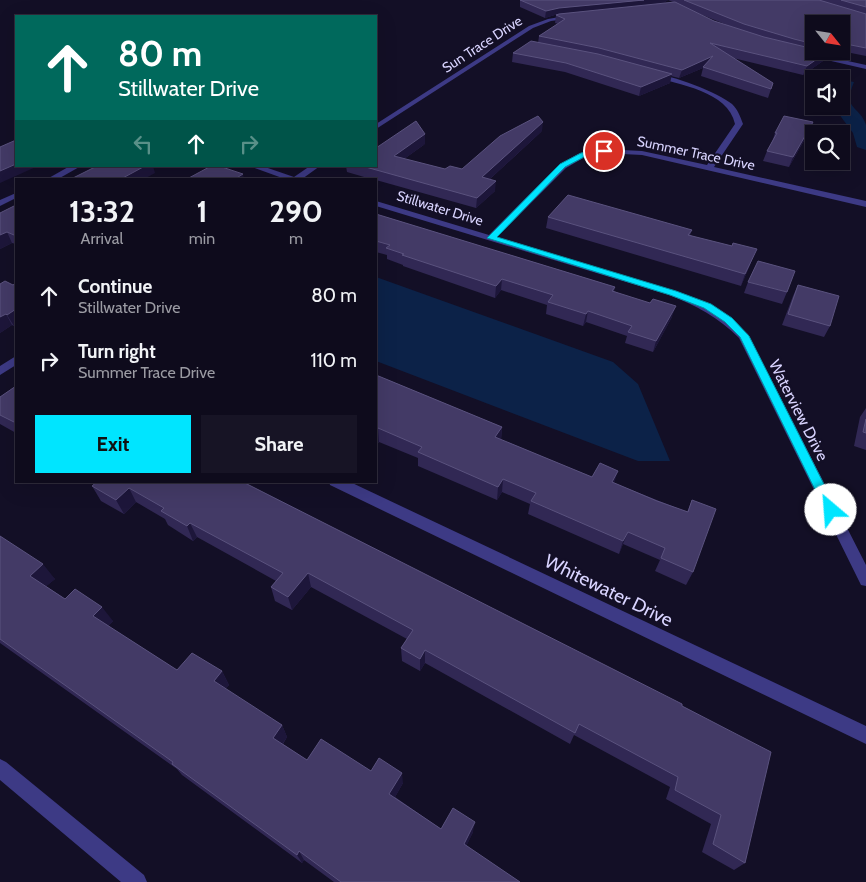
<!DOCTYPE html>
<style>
:root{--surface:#0e0b1c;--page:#171425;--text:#f1f3f6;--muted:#9b9ba3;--line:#2e2b3b;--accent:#00e5ff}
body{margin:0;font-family:Cabin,sans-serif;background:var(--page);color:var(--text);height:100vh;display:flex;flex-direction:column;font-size:19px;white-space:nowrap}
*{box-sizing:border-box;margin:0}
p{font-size:16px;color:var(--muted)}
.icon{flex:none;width:28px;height:28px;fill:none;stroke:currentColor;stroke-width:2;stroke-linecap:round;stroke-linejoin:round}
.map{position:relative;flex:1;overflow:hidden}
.sheet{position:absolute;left:15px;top:178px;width:362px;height:305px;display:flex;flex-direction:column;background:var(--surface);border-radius:0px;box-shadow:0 5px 20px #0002,0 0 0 1px var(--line)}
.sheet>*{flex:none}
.hud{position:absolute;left:15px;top:15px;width:362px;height:152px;border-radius:0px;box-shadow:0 5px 20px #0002,0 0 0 1px var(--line);background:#00695c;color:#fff;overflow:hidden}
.needle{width:32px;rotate:120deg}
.fabs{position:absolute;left:805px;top:15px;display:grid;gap:10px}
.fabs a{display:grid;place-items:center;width:45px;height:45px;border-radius:0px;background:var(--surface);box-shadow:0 5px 20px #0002,0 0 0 1px var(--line);font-size:25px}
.pin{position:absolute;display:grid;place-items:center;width:42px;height:42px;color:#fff;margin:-21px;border:2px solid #fff;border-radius:50%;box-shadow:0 1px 5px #0007}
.me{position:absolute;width:55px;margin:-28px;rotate:333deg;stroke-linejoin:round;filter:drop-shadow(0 0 4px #0008)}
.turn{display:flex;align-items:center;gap:18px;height:105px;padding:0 20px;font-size:22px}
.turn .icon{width:65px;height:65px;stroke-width:2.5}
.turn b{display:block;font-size:35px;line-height:42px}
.lanes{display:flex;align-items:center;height:48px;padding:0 20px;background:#0003;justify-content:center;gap:25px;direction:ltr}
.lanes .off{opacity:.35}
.eta{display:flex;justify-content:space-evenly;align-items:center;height:85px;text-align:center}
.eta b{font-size:30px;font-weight:800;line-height:35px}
.button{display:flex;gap:10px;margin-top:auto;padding:10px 20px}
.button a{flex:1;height:58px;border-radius:0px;background:var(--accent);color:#111;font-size:20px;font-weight:800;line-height:58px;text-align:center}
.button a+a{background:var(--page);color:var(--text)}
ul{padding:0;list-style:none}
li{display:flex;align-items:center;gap:15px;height:65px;padding:0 20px}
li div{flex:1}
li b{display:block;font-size:19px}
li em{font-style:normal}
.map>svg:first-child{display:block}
.water{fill:#0c2248}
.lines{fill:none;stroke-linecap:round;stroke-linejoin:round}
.minor{fill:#3d3a85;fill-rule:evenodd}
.wall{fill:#312854;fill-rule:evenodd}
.shaded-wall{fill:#1d163a}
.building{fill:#433a66;stroke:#5a527e}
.route{fill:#00e5ff;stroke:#0095a6}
.labels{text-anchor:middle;stroke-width:4.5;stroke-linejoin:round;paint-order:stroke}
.far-street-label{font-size:14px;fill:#d9d4ff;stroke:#130f26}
.street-label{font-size:16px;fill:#d9d4ff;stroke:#130f26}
.near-street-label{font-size:19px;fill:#d9d4ff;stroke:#130f26}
</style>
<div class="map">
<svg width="866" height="882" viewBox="0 0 866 882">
<rect width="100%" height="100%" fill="#130f26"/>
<path class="water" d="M831 78 854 82C842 111 860 105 866 125 866 132 866 142 866 150L857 147 853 133 833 106H841V79H826Z
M376 277 613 362 638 384 670 461H638L376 361Z"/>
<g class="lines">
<path class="minor" d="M571 15 573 18 551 21 533 28 376 129V124L529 26 548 19Z
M807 52 866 65V69L805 55Z
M652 74C668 73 719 93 732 104 738 110 740 116 743 124L714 167 866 201V207L642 155 603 153 585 157 566 168 497 237 687 295 723 313 748 334 866 565V586L861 585 739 338C719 318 696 305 669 295L376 206V201L489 235 560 164 580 153 603 149 642 151 707 165 735 124C728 91 679 85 652 76Z
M70 166H81L58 179H47Z
M249 166H262L294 177 310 166H320L302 179H285Z
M16 193V198L0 206V200Z
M16 356V365L0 375V366Z
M329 481H348L866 726V744L330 485Z
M0 759 6 762 144 875 147 882H121L0 780Z"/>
</g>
<path class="wall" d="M520 0H866V56L841 51V24H814V51H837L831 55 826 54 823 61 803 75 733 58 773 83 768 98 701 76 703 68 679 78 671 76 670 83 639 96 565 72 512 62 513 53 538 43 539 36 558 24 555 23 556 15 558 14 545 18 520 7ZM668 0 673 2 664 3 665 2ZM695 12 727 25 714 21Z
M813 122 809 132 789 167 763 161 767 151 772 142 775 133Z
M542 131 490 179 495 191 476 208 376 180V179H371L347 172 346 166H376L425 144 404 159 445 169H462Z
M16 205V244L12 243 0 249Z
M376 214 615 287 614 291 672 317 653 352 625 343 627 336 586 322 583 326 546 314 547 305 501 290 495 298 403 266V265L387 259V255L376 252Z
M548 217 692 230 690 235 752 260 741 286 546 228Z
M748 282 787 292 782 304 744 293Z
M16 283V325L14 326 12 325 0 333 13 285Z
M798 285 830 326 824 337 782 325 793 296Z
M376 375 502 427 501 440 592 477 614 483 687 512 692 500 693 572 686 585 655 571 660 560 623 544 619 554 528 514 530 504 502 492 497 500 418 466V458L379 442 376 445Z
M16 386V433L0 424V397Z
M866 408V450L854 446 860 417Z
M241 481 682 706 745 863 734 870 702 852 711 824 666 799 670 787 574 735 570 744 425 663 420 671 402 661 401 648 407 639 311 587 292 610 275 601 271 587 276 581 197 537 193 541 168 525 165 519 136 502 124 514 101 501 92 486Z
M0 536 55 579 46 586 65 599 113 621 108 626 177 670 222 671 229 685 225 689 282 725 287 737 283 744 307 760 371 771 403 783 395 797 441 829 473 832 466 846 520 882H334L304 860 302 863 182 775 177 769 0 643Z"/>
<path class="shaded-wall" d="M645 0H668L665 2 664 5 558 14 545 18 546 11 559 8Z
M827 52 823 61 803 75 807 66Z
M713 56 703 67V68L679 78 682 70Z
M672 74 670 83 639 96 641 87Z
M543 122 542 131 481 187 482 177Z
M813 122 809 132 789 167 793 157Z
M425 134V144L394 166V156Z
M16 164V166H38L0 183V171Z
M145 166H153L155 173 144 179H121Z
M243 174 244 179H235Z
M496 181 495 191 476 208 477 198Z
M7 232 12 243 0 249V235Z
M757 249 752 260 741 286 745 274Z
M502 279 501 290 495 298 496 286Z
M676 306 672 317 653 352 656 341Z
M16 309V325L14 326 7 315Z
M588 311 586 322 583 326 586 314Z
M6 314 12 325 0 333V317Z
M502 427 501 440 495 437Z
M378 428 379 442 376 445V431Z
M618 471 614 484 612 482Z
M503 479 502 492 497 500 498 487Z
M129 488 136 502 124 514 116 500Z
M190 523 197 537 193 541 187 526Z
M628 532 623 544 619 554 623 541Z
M43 564 55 579 42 590 30 576Z
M308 573 311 587 292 610 288 597Z
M102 607 113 621 104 630 93 616Z
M425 650V663L420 671V659Z
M222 671 229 685 221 694 214 681Z
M282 725 287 737 279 749 273 738Z
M402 773 403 783 391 804 389 794Z
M475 822 473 832 463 853 464 844Z
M299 851 304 860 302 863 297 855Z"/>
<path class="building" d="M520 0H644L559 8 546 11Z
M684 0H819L866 14V48L841 43V24H814V44L794 39 744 24Z
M841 0H866V7Z
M675 2 714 21 764 37 814 49V51L827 52 807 66 710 43 773 83 771 89 703 67 713 56 682 70 599 48 539 36 565 19 556 15 559 14Z
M531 41 598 54 672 74 641 87 566 63 513 53Z
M538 116 543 122 482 177 496 181 477 198 362 166H376V148L416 121 425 134 394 156 445 169 450 166 462 169 500 136Z
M784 116 813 122 793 157 767 151 777 133H775Z
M16 140V164L0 171V147Z
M97 166H145L121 179H71Z
M211 166H219L243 174 235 179H187Z
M568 195 692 230 688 235 732 246 733 243 757 249 745 274 548 217Z
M16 205V233L14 235 7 232 0 235V213Z
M376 214 615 287 612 291 650 303 653 299 676 306 656 341 628 332 632 326 588 311 586 314 548 302 553 295 502 279 496 286 402 255 404 254 386 248 390 245 376 241Z
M758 261 795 271 787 292 748 282Z
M5 281 13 285 16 283V309L7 315 6 314 0 317V284Z
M798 285 839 296 830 326 788 314Z
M376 375 502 427 495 437 592 477 600 463 618 471 612 482 657 501 688 512 692 500 716 509 693 572 661 558 665 548 628 532 623 541 531 501 536 493 503 479 498 487 418 452 422 447 378 428 376 431Z
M16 386V423L0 415V397Z
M866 419V433L863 432Z
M98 481H241L682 704V706L771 752 745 863 713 844 721 815 675 790 678 777 579 724 575 733 425 650 420 659 401 648 413 630 308 573 288 597 271 587 283 573 190 523 187 526 161 511 164 508 129 488 116 500 92 486Z
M0 536 43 564 30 576 65 599 75 589 102 607 93 616 177 670 192 653 222 671 214 681 282 725 273 738 307 760 321 739 371 771 379 758 402 773 389 794 441 829 453 808 475 822 464 844 520 882H341L299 851 297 855 172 764 173 762 0 639Z"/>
<path class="route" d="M604 149H606V152L586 156 565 167 497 237 676 291 711 304 732 318 749 336 837 510 836 514H827L740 337 725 322 704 308 670 295 487 238 560 164 581 153Z"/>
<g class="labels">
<g class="far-street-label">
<text transform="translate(482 44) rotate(-33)" y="5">Sun Trace Drive</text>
<text transform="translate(696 153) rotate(12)" y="5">Summer Trace Drive</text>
<text transform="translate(440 208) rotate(17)" y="5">Stillwater Drive</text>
</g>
<g class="street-label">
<text transform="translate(799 410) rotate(63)" y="6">Waterview Drive</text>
</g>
<g class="near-street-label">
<text transform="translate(609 590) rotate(26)" y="7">Whitewater Drive</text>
</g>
</g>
</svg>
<div class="fabs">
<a><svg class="needle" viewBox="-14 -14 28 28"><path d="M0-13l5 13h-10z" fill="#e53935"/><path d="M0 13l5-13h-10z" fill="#9b9ba3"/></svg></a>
<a><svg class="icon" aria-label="sound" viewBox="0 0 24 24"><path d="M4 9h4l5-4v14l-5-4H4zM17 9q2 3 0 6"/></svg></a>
<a><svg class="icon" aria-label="search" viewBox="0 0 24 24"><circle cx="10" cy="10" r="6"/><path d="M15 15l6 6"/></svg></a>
</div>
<div class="pin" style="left:604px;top:151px;background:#d93025"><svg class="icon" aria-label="arrive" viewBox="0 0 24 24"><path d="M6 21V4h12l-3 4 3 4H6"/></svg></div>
<svg class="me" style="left:831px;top:510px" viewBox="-20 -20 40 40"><circle r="19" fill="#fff"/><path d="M0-13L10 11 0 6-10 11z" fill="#00e5ff"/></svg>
<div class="hud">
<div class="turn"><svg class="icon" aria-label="ahead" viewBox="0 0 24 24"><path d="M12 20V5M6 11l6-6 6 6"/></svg><div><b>80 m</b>Stillwater Drive</div></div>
<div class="lanes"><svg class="icon off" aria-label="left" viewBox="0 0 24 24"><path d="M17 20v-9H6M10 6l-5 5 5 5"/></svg><svg class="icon" aria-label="ahead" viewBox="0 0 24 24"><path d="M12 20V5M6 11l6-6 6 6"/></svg><svg class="icon off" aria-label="right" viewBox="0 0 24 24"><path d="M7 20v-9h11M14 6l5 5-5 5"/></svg></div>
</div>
<section class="sheet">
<div class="eta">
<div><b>13:32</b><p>Arrival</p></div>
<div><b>1</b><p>min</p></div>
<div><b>290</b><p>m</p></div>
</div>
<ul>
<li><svg class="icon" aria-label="ahead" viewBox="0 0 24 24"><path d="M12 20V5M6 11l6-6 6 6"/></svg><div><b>Continue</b><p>Stillwater Drive</p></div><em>80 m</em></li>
<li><svg class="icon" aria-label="right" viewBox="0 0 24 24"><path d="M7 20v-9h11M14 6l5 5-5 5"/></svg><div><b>Turn right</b><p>Summer Trace Drive</p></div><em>110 m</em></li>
</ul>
<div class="button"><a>Exit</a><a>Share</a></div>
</section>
</div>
